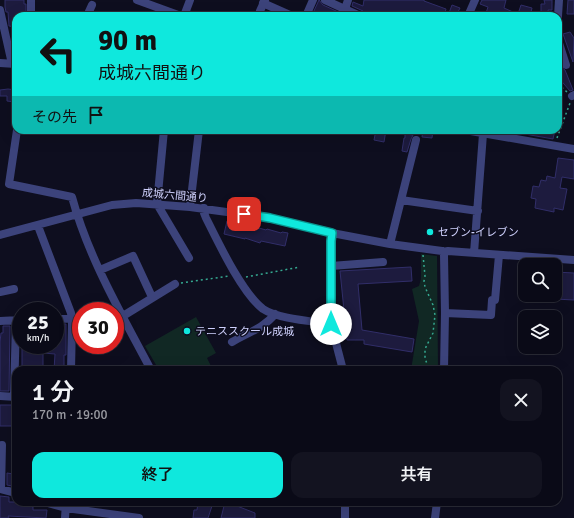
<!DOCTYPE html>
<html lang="ja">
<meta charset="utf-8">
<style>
:root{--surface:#0a0a17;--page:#131320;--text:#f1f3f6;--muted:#999aa1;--line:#2a2b36;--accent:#0fe8dd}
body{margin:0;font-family:Signika,"Noto Sans JP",sans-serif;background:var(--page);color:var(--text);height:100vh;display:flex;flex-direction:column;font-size:15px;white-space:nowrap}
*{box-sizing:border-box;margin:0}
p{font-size:13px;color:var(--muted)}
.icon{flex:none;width:22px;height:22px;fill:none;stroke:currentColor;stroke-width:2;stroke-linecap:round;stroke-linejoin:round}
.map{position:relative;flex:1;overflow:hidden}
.sheet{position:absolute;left:12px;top:366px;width:550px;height:140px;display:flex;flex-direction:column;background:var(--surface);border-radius:12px;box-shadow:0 4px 16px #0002,0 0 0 1px var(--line)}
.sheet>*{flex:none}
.top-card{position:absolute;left:12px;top:12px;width:550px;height:122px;border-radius:12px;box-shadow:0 4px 16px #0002,0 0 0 1px var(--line);background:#0fe8dd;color:#111;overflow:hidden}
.fabs{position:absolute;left:518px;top:258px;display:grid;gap:8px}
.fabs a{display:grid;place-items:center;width:44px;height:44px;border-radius:8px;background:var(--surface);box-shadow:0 4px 16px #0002,0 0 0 1px var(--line);font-size:20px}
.speed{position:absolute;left:12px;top:302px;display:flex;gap:8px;font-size:20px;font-weight:700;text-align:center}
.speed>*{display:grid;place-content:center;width:52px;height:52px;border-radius:50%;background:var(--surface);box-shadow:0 4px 16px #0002,0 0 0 1px var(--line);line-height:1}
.speed small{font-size:10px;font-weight:400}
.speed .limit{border:6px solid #d22;background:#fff;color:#111}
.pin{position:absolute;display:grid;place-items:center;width:34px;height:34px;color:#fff;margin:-17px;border-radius:8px;box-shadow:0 2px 6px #0006}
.me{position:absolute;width:44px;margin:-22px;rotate:0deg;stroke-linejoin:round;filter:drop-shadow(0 0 3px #0008)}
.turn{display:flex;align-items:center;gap:14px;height:84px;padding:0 20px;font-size:18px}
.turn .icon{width:52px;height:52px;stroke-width:2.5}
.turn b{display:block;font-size:28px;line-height:34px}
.then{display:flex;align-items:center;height:38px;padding:0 20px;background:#0003;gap:8px;font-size:15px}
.round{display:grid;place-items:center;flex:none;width:42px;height:42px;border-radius:12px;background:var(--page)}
.overview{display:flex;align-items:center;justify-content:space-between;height:68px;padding:0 20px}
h1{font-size:24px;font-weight:600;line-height:30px}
.button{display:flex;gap:8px;margin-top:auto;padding:8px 20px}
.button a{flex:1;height:46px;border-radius:12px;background:var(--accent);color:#111;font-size:16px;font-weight:600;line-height:46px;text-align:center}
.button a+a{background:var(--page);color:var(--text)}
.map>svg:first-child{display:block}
.green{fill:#112824}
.building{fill:#1d1b3e;stroke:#312e69}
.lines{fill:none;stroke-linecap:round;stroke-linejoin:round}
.path{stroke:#35a991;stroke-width:1.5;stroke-dasharray:2 3;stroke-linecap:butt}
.minor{stroke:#3c437b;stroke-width:8}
.route-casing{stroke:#0a9790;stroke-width:10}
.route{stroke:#0fe8dd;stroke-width:7}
.poi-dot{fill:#0fe8dd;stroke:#0e0e1f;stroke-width:1.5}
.labels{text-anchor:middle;stroke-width:3;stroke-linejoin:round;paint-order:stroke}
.street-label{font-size:11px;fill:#ced0fc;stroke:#0e0e1f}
.poi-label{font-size:11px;fill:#ced0fc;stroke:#0e0e1f;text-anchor:start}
</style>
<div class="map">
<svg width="574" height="518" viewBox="0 0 574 518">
<rect width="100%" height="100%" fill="#0e0e1f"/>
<path class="green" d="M421 254 437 256 438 368 411 370 419 321 412 289 419 286 421 279Z
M196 317 216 353 207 358 213 370H159L145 346Z"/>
<path class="building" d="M5 0H24V4H26V16H16V27L9 26 8 12H6L5 7Z
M319 0 323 5 347 16H320L313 13Z
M364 0H424V1L446 9 444 16H365L363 11 352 6 353 2 363 6Z
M482 0H506L504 8 522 16H485L488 7 480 4Z
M544 0H552V10H548L549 16H541V4H545Z
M568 0H574V14H567Z
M452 5 460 8 456 16 449 13Z
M521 5 532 8 530 16 518 14Z
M570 32 574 38 573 62 563 34Z
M558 58 561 67 565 70 573 90 570 91 558 77Z
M8 89 16 90 15 102 7 101V96H0V90Z
M376 130H386L384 142 374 140Z
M423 130H433L432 138 422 137Z
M519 130H555L553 139 519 133Z
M405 134 413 135 411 139 407 152 402 151 404 138H405Z
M558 158 574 160V179L562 177 560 188 567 189 563 210 554 208V212L535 208 536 199 531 198 533 186 539 187 541 180 546 181 547 176 555 178Z
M227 221 252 227V226L266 230 267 229 281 233 282 232 288 233 285 246 261 241 260 243 245 238V239L224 234Z
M411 267 412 281 358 284 362 330 414 339 412 352 364 344V340H347L340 271Z
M555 272 574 273V300L555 299Z
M58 324H66V355H64V370H54L55 354 43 353V370H22V345H57Z
M3 326H10L9 391H0V342L1 333H3Z
M0 405H14V412H16V426H0Z
M7 473 13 474 12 486 7 485Z
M0 496 9 497V502H25V504L33 507V510H47L46 518 8 516 9 518H0Z
M225 502H238L237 506 255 513V518H221Z
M198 503 212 506 208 518H193L194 510H197Z"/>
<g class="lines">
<path class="path" d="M558 84 567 92
M557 138 570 103
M423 255 425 276 424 281 425 287 433 305 435 315 433 333 425 349V358L429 370
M246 277 300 267
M181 283 229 276"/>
<path class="minor" d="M137 0 181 16
M325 0 360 16
M263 3 292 16
M345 9 348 0
M0 10 12 64
M260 11 265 0
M31 16V0
M87 16 92 5
M184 16 190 0
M306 16 313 0
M468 16 475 0
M558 16 559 0
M558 40 566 65
M0 63 16 64
M572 96 574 95
M17 130 9 184 72 197C88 257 122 315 151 370
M164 130 157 204 189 258
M465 130 574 149
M401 200 478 211
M190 207 199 130
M204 208V213L206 218C218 242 242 293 263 309 278 319 312 321 331 324
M38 226 71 313 72 323 71 370
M332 233 331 241V324L343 370
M0 235 112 205 136 203 190 207 270 218 332 233 390 244 442 251 443 252
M390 244 416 140
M443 252 448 251 574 260
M443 252 444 255 445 313 444 370
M474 253 483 134
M331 266 383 262
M100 270 133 256 152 297
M0 292 14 289
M445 313 491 315 492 300H495L499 255
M115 316H123L175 284
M55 319 81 318
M0 321 20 320
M232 342C247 333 264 328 275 314
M0 396 16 397
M14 397 16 320
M0 489 16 493
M1 489 2 445
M44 502 66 508 139 518
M65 518 66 502
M345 518V502
M435 518 437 502"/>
</g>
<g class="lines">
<defs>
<path id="route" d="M244 214 270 218 332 233 331 241V324"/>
</defs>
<use href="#route" class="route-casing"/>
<use href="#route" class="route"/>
</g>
<g class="poi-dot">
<circle cx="430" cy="232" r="4"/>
<circle cx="187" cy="331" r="4"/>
</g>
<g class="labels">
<g class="street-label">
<text transform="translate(175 195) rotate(5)" y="4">成城六間通り</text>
</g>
<g class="poi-label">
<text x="438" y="236">セブン-イレブン</text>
<text x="195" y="335">テニススクール成城</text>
</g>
</g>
</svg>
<div class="fabs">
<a><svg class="icon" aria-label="search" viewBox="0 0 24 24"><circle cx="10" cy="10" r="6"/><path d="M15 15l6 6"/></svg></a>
<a><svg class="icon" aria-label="layers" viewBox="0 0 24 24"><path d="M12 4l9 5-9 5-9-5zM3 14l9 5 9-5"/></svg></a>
</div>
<div class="speed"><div>25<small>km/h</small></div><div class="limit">30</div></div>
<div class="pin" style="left:244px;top:214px;background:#d93025"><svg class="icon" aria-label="arrive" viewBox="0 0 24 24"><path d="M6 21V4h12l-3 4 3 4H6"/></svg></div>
<svg class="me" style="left:331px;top:324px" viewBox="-20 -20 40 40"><circle r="19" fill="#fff"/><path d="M0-13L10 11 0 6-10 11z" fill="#0fe8dd"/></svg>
<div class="top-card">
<div class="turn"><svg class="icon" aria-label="left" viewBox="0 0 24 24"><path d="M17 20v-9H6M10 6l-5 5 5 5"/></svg><div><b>90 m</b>成城六間通り</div></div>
<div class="then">その先<svg class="icon" aria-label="arrive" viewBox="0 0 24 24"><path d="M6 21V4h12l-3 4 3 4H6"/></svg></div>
</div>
<section class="sheet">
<div class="overview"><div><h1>1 分</h1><p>170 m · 19:00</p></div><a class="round"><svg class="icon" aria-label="close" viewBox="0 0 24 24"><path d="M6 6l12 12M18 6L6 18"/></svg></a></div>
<div class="button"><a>終了</a><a>共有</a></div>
</section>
</div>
